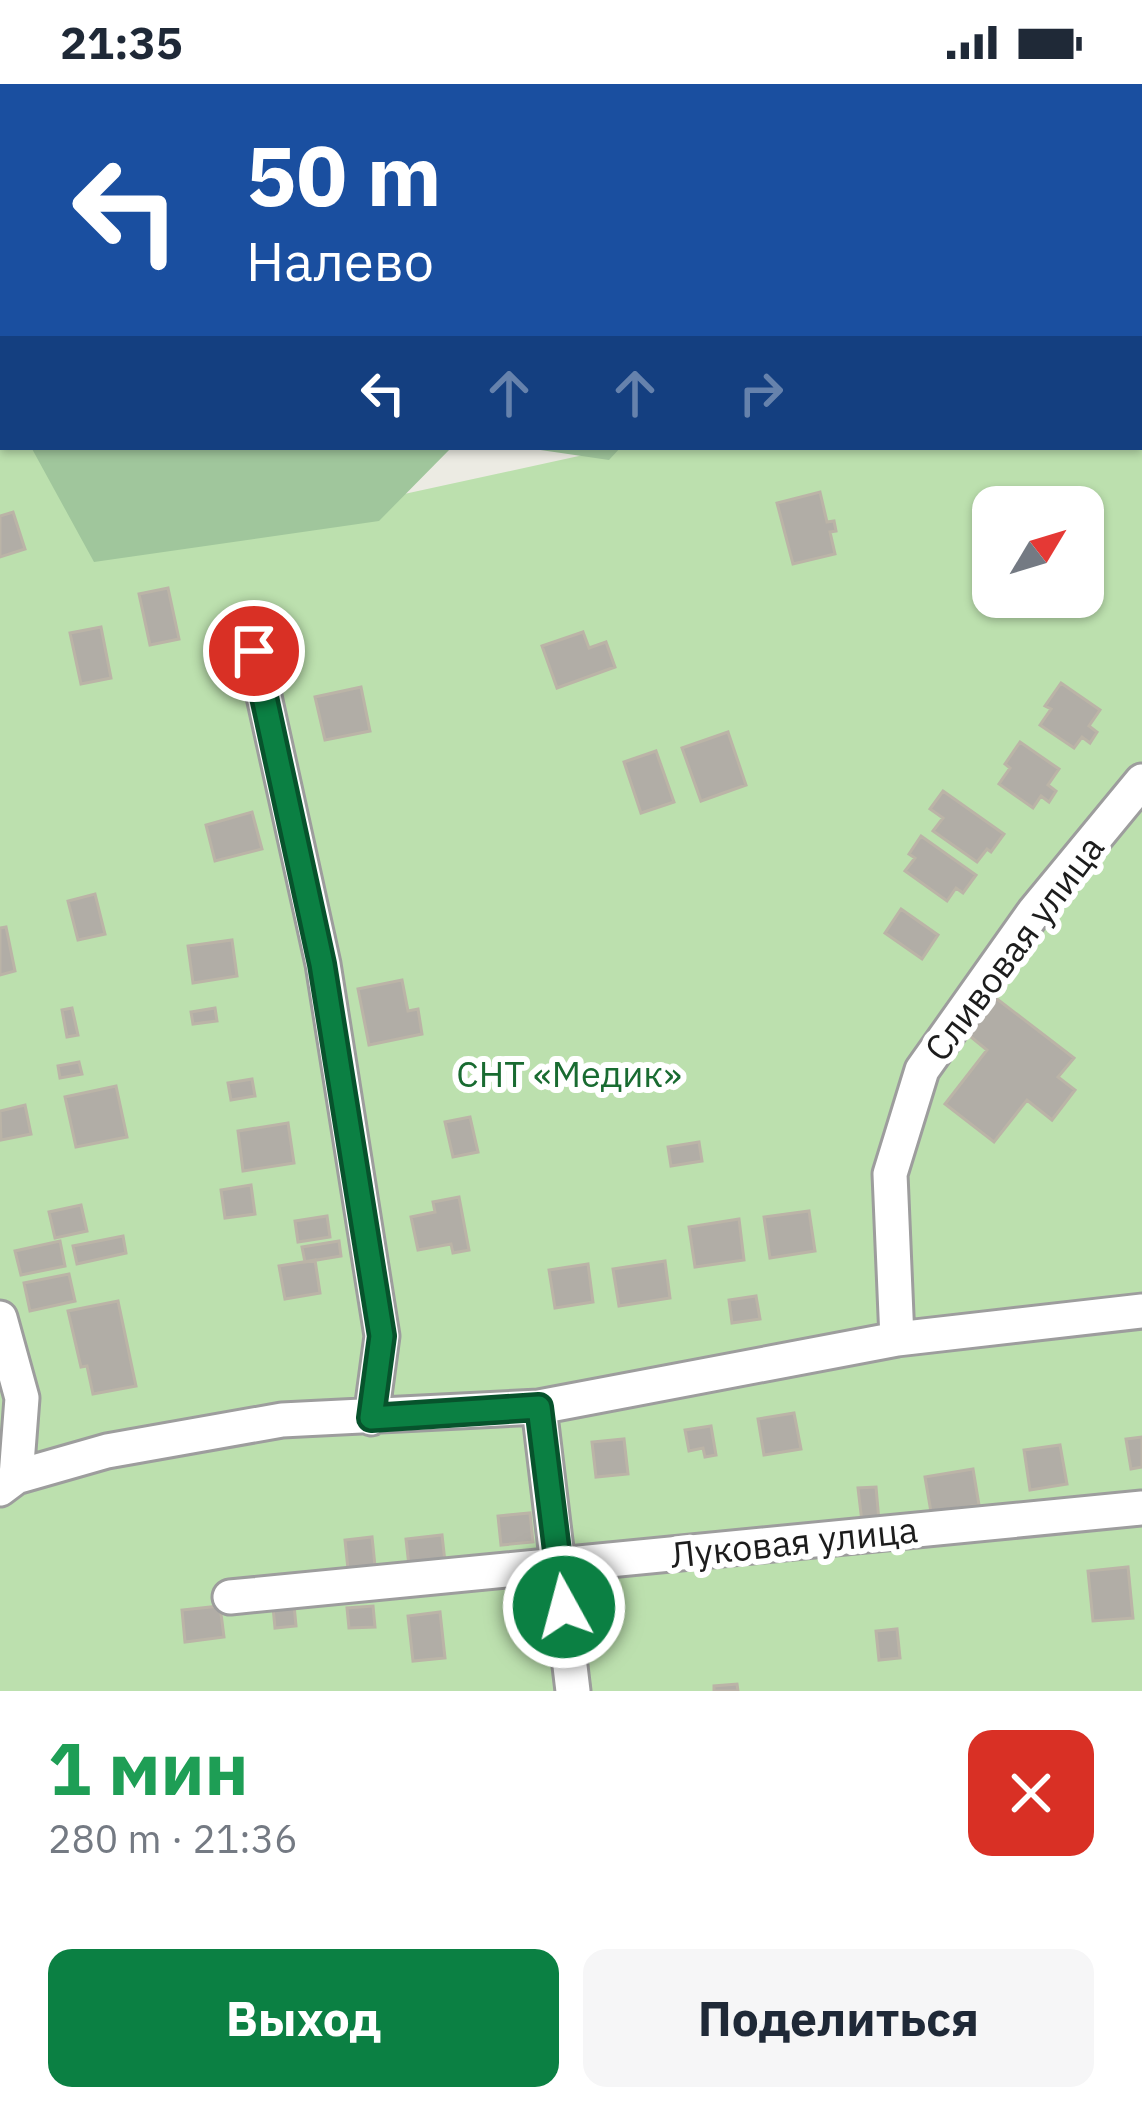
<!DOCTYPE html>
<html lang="ru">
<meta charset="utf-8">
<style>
:root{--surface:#fff;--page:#f6f6f7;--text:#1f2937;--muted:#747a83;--accent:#0b8043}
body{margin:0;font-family:"IBM Plex Sans",sans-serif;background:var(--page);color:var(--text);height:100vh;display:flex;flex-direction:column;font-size:45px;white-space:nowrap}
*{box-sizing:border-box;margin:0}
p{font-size:39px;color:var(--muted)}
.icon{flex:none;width:66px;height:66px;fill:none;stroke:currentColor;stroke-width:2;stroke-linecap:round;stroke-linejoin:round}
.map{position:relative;height:1607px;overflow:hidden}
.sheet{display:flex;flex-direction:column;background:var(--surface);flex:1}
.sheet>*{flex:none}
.guide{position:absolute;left:0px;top:0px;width:1143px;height:366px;box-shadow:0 3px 9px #0004;background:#1a4fa0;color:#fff;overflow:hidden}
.needle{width:78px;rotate:52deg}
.buttons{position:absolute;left:972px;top:402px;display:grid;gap:24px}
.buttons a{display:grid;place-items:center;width:132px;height:132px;border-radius:24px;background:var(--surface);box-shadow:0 3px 9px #0004;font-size:60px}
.pin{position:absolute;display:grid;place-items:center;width:102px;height:102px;color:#fff;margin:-51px;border:6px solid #fff;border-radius:50%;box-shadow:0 3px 12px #0007}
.me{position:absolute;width:132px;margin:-66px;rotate:353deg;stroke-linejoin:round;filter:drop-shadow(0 0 9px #0008)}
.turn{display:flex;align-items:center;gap:42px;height:252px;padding:0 48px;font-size:54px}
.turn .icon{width:156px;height:156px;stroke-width:2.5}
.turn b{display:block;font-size:84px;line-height:102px}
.lanes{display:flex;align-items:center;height:114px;padding:0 48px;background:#0003;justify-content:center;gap:60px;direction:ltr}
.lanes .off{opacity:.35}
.round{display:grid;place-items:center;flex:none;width:126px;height:126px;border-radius:24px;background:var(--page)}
.overview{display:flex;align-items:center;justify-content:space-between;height:204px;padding:0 48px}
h1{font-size:72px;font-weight:700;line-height:90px;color:#1e9e55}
.cta{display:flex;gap:24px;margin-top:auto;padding:24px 48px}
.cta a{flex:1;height:138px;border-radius:24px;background:var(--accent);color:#fff;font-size:48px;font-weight:700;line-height:138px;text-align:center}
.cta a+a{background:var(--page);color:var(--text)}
.status{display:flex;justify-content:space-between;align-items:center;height:84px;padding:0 60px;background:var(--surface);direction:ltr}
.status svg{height:33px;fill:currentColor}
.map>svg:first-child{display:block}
.grass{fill:#bce0ae;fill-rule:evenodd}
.forest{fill:#a0c69c}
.building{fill:#b1ada6;stroke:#bbb4a7;stroke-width:3}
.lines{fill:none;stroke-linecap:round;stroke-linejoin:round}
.minor-casing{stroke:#9d9d9d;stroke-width:39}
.minor{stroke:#fff;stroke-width:33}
.route-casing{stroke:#07532c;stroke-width:30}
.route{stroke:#0b8043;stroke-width:21}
.labels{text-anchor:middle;stroke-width:12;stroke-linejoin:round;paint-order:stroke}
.street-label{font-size:36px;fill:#1c1c1c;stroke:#fff}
.park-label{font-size:36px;fill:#196b31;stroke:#fff}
</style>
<div class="status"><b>21:35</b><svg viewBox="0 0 49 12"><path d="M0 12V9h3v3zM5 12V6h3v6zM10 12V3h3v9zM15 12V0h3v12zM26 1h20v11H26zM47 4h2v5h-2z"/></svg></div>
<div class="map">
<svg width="1142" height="1607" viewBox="0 0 1142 1607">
<rect width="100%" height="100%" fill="#ecebe3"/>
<path class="grass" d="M814 0H1142V1607H0V118L3 363H92L133 469 620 363H1140V3H813ZM993 423H1083V513H993Z"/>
<path class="forest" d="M0 0H777L3 3V209Z
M31 363H452L379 437 94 478Z
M520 363H621L609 376Z"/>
<path class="building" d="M1011 404 1013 413 1042 410 1044 423H993V430L990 407Z
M820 408 827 438 834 437 836 447 830 448 835 470 793 480 777 419Z
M13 428 25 465 0 473V432Z
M168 504 179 555 150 561 139 510Z
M101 543 111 594 81 600 70 549Z
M583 548 589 564 606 558 615 583 557 604 542 562Z
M1061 599 1100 626 1089 642 1097 648 1090 659 1082 653 1074 664 1040 641 1051 625 1045 622Z
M361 603 370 647 325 656 315 613Z
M728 648 746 701 701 717 682 664Z
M1020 658 1059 685 1048 701 1056 707 1049 718 1041 712 1033 724 999 700 1010 684 1005 680Z
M656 667 674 718 641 729 624 678Z
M943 707 1004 750 991 768 987 765 977 778 933 747 943 734 930 725Z
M252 728 262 765 215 777 206 741Z
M921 752 976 791 963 809 956 804 947 817 905 787 915 774 909 770Z
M95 810 105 850 78 856 68 817Z
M901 825 938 851 922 875 885 849Z
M6 843 15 887 0 891V844Z
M232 856 237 892 193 899 188 862Z
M402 896 408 927 418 925 422 950 369 961 358 905Z
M988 908 1074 974 1058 993 1075 1006 1052 1036 1027 1016 994 1058 945 1020 987 966 960 944Z
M72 924 78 951 67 953 62 926Z
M215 924 217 937 193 940 191 928Z
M79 978 82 990 60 994 58 982Z
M252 995 255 1012 231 1016 228 999Z
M116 1002 127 1053 76 1063 65 1013Z
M25 1021 31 1050 1 1056 0 1027Z
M470 1033 478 1068 453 1073 445 1038Z
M288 1039 294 1079 243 1087 238 1047Z
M699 1058 702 1077 671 1082 668 1063Z
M251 1101 255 1130 225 1134 221 1106Z
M459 1113 469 1166 453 1169 451 1160 418 1166 411 1133 435 1128 433 1118Z
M81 1121 87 1147 55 1154 49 1128Z
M809 1127 815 1167 770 1174 764 1133Z
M327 1132 330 1153 298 1158 295 1137Z
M739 1135 744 1176 695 1183 689 1143Z
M123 1152 126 1169 77 1180 73 1162Z
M60 1157 65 1182 21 1191 15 1167Z
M339 1157 341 1172 305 1178 302 1163Z
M315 1176 320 1209 285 1215 279 1182Z
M665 1177 670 1214 619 1222 613 1185Z
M588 1180 593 1218 555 1224 549 1186Z
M69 1190 75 1217 30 1227 24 1199Z
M756 1212 760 1235 732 1239 729 1216Z
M118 1217 136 1302 93 1310 87 1282 81 1283 68 1227Z
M794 1329 801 1365 764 1371 758 1335Z
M711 1342 716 1371 705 1373 703 1364 689 1367 685 1346Z
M1142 1353V1383L1131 1385 1126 1355Z
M624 1355 628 1390 596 1393 592 1358Z
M1060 1361 1067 1400 1030 1406 1024 1366Z
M973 1385 979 1421 931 1428 925 1393Z
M876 1403 879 1437 862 1438 858 1404Z
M530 1429 533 1458 501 1461 498 1432Z
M442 1451 445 1478 409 1482 406 1455Z
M372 1453 375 1482 348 1485 345 1456Z
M1128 1483 1133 1534 1093 1537 1088 1487Z
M294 1521 296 1542 275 1544 273 1523Z
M220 1522 224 1553 185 1558 182 1526Z
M373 1522 375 1543 349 1544 347 1524Z
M440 1528 445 1574 413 1577 408 1532Z
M897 1545 900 1574 879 1576 876 1547Z
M737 1600 738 1607H714V1602Z"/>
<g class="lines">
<defs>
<path id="minor" d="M254 567 323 880 382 1252 371 1334
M0 1234 22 1314 16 1393
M897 1255 890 1090 922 986 1034 828 1142 697
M539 1323 573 1607
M0 1405 16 1393 107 1367 282 1336 539 1323 897 1255 1142 1227
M230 1513 1142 1424"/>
</defs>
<use href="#minor" class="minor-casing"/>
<use href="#minor" class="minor"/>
</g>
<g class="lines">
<defs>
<path id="route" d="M254 567 322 880 382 1252 371 1334 539 1323 564 1523"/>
</defs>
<use href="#route" class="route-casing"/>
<use href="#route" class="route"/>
</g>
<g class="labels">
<g class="street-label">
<text transform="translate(1014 864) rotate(-53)" y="13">Сливовая улица</text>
<text transform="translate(794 1458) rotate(-6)" y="13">Луковая улица</text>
</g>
<g class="park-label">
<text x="569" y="1003">СНТ «Медик»</text>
</g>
</g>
</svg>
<div class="buttons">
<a><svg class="needle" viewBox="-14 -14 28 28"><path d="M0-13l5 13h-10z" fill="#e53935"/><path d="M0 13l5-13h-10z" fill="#747a83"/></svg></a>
</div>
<div class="pin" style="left:254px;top:567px;background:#d93025"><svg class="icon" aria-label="arrive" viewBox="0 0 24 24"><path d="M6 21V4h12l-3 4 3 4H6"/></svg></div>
<svg class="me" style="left:564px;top:1523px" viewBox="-20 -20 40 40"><circle r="17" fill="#0b8043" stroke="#fff" stroke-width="3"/><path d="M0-11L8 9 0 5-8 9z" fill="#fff"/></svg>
<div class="guide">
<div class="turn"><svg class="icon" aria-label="left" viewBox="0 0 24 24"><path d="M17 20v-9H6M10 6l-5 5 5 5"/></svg><div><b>50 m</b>Налево</div></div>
<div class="lanes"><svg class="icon" aria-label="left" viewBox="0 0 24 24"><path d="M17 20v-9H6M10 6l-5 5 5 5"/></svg><svg class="icon off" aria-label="ahead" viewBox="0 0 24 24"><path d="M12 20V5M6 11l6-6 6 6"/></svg><svg class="icon off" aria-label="ahead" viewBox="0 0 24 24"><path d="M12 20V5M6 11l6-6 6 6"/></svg><svg class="icon off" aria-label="right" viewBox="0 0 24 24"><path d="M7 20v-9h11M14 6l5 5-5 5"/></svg></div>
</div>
</div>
<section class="sheet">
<div class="overview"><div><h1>1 мин</h1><p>280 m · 21:36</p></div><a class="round" style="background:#d93025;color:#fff"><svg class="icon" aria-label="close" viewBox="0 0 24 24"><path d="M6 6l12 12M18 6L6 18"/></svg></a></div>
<div class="cta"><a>Выход</a><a>Поделиться</a></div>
</section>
